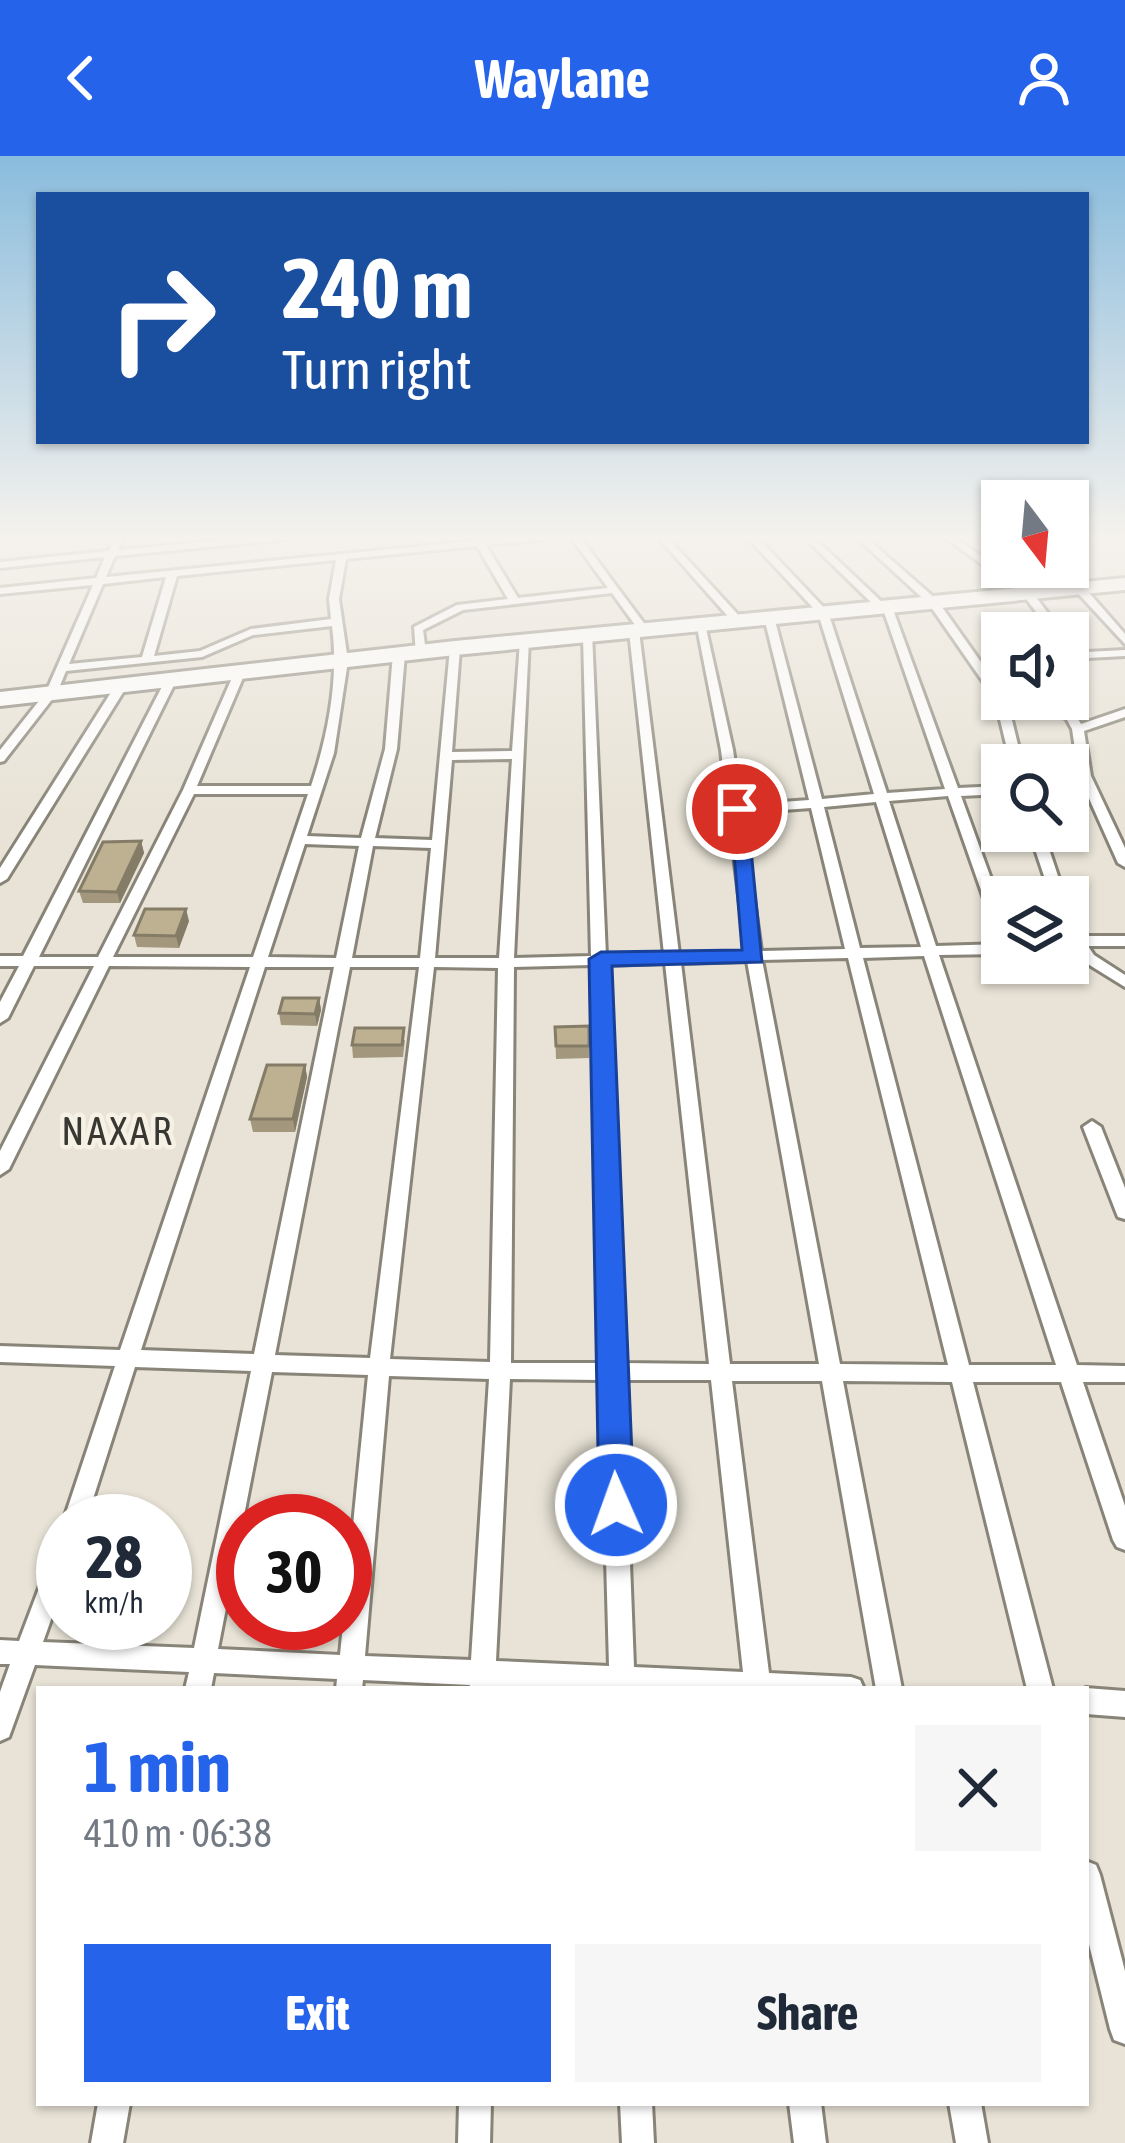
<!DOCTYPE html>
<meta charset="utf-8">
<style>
:root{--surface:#fff;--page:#f6f6f7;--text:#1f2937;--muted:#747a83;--accent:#2563eb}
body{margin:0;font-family:"Asap Condensed",sans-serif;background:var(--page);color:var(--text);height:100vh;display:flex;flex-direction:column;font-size:45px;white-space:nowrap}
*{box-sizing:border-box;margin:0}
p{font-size:39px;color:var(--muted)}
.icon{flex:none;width:66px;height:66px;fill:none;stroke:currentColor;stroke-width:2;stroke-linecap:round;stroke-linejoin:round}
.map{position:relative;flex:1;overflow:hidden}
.sheet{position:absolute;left:36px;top:1530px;width:1053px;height:420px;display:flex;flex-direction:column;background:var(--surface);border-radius:0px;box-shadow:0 3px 9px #0004}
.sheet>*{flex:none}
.banner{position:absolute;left:36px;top:36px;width:1053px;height:252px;border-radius:0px;box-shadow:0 3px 9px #0004;background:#1a4fa0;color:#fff;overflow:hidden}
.needle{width:78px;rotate:164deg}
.buttons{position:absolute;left:981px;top:324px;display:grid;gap:24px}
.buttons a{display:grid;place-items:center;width:108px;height:108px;border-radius:0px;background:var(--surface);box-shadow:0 3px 9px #0004;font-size:60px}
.speed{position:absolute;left:36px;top:1338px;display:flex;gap:24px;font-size:60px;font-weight:700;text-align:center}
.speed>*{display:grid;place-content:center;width:156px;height:156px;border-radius:50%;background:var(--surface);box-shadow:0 3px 9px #0004;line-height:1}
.speed small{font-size:30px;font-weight:400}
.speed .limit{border:18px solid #d22;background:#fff;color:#111}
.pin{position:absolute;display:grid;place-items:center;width:102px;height:102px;color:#fff;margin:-51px;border:6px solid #fff;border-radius:50%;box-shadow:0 3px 12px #0007}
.me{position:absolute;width:132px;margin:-66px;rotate:358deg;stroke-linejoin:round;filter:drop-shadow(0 0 9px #0008)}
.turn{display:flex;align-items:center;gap:42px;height:252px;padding:0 48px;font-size:54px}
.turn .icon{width:156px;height:156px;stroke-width:2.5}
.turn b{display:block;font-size:84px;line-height:102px}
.round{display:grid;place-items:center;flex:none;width:126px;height:126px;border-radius:0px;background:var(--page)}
.head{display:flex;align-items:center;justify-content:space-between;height:204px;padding:0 48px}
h1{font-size:72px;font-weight:700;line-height:90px;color:var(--accent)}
.primary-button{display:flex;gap:24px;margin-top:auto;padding:24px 48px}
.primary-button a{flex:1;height:138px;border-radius:0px;background:var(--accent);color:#fff;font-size:48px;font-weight:700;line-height:138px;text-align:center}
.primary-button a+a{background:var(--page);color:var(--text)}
header{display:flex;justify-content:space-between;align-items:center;height:156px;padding:0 48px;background:var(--accent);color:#fff;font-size:54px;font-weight:700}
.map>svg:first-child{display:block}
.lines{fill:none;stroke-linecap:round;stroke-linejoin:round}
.street-casing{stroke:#888478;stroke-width:6}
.highway-casing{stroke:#888478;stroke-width:6}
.street{fill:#fff;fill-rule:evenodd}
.highway{fill:#fff;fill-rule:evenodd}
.wall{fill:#a3987e}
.shaded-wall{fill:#847c66}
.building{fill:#bdb192;stroke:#847c66;stroke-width:3}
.route{fill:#2563eb;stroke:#184099;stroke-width:3}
.labels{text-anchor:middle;stroke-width:9;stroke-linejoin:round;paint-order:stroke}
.neighbourhood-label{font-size:39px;letter-spacing:3px;fill:#393732;stroke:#f5f1e4}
</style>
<header><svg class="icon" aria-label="back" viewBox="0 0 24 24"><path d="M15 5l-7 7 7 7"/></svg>Waylane<svg class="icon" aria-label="person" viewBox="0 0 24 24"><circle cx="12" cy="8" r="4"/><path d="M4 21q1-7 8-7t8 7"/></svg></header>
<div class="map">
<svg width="1125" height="1987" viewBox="0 0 1125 1987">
<rect width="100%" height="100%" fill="#e8e3d6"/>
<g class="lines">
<defs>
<path id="street" d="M115 380H124L118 394 266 380H294L289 383 115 400 106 421 525 380H552L548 383 486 389 518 442 608 432 570 380H579L649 474 644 477 639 475 679 798 746 796 721 594 696 466 705 468 733 594 741 649 809 644 764 461 769 458 774 461 822 643 874 638 818 457 746 380H756L828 456 887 637 945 633 883 453 877 452 803 380H812L884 448H891L958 632 1002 630V638L961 640 1002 753V778L995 774 948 640 889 645 936 790 1002 788V798L939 799 1077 1209 1125 1210V1226H1083L1125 1350V1394L1117 1391 1113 1384 1061 1226H973L1053 1533H1027L952 1226 843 1225 902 1533H876L822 1225H732L769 1517 851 1521 860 1524 864 1533H570L495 1530V1533H469L470 1529 363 1524 362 1533H336L337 1523 214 1517 211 1533H185L189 1516 35 1509 9 1581 0 1585V1536L10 1508H0V1484L19 1485 55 1390 63 1386V1430L43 1486 194 1492 251 1215 135 1211 86 1365 63 1366 115 1210 0 1206V1190L120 1194 250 811 109 810 9 1013 0 1019V995L94 810H34L8 862 0 867V846L19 810H0V800H23L166 523 176 525 39 801H98L183 634 235 515 245 517 197 630H311C328 579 339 523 332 470L253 479 202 501 66 515 57 537 4 605 0 606V594L46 536 93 429 0 438V432L96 422 105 401 0 412V406L108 395ZM477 390 508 443 457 449 414 471 416 498 426 496 423 474 463 454 612 437 638 473 629 475 664 798 606 800 592 477 583 479 591 800 514 802 529 483 520 485 512 595 452 596 460 492 455 489 450 492 432 684 375 682 397 593 405 498 399 495 393 498 385 593 361 682 307 680 334 597 348 505 339 443 346 403ZM336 404 329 443 331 463 251 473 200 495 154 500 177 420ZM166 421 142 501 69 508 103 428ZM512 603 499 802H435L452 604ZM194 638H308L253 801H113ZM876 646 921 791 860 792 824 651ZM811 652 845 793 761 795 742 657ZM305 688 359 690 336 802 268 801ZM373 690 431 692 420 802H352ZM924 800 1056 1209H969L863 802ZM848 802 948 1209 840 1208 762 804ZM747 805 819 1208H730L681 807ZM665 807 709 1208 622 1207 606 809ZM591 809 601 1207H511L514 811ZM265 811H334L254 1198 141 1194ZM350 811H419L370 1202 275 1199ZM434 811 498 812 490 1206 390 1203ZM272 1216 368 1219 340 1499 218 1493ZM389 1220 489 1223 471 1504 365 1500ZM510 1223 601 1224 609 1510 496 1505ZM623 1224H711L743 1516 634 1511Z
M657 380H666L741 462V466H733Z
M855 380H864L937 444 1002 536V543H1018L1061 554 1054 543H1066L1081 568 1125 553V561L1084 575 1091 620 1125 692V711L1118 707 1079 620 1072 573 1066 562 1008 548 1023 609H1011L995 543 929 448Z
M944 380H953L1032 436 1063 477H1052L1024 440Z
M1075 430H1083L1125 478V488L1075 434Z
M1125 494V500L1068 503V497Z
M121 527 127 530 7 723 0 727V712L115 530Z
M1029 675H1043L1065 741H1051Z
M1068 767 1073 768 1082 780H1125V790H1088L1094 799 1125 819V831L1083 805 1072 790H1068Z
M1092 965 1101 971 1125 1032V1063L1118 1061 1116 1056 1083 971Z
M1086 1532 1125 1535V1561L1086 1558Z
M1086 1705 1096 1709 1100 1719 1125 1815V1888L1114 1884 1110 1873 1086 1776Z
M98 1947H130L123 1987H91Z
M459 1947H491L490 1987H458Z
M620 1947H652L654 1987H622Z
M789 1947H821L826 1987H794Z
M949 1947H981L988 1987H956Z"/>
<path id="highway" d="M1125 422V434L455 499 0 550V536L455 485Z"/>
</defs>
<use href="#street" class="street-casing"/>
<use href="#highway" class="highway-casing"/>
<use href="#street" class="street"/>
<use href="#highway" class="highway"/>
</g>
<path class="wall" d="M141 685 144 697 120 747H83L79 735Z
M189 765 179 792 137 791 134 779Z
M319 842 321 854 317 870 281 869 279 857Z
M589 870V902L556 903 555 871Z
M405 884 403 901 353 902 352 889Z
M305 909 307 921 295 976H253L250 963Z"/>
<path class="shaded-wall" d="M141 685 144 697 120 747 117 736Z
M186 753 189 765 179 792 176 780Z
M319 842 321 854 317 870 315 858Z
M305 909 307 921 295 976 293 963Z"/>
<path class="building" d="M141 685 117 736 79 735 103 686Z
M145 753H186L176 780 134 779Z
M283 842H319L315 858 279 857Z
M589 870V890H556L555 871Z
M355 872H404L402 889H352Z
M267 909H305L293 963H250Z"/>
<linearGradient id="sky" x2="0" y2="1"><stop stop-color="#8abcdd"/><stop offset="0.58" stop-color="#f5f2ed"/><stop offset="1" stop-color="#f5f2ed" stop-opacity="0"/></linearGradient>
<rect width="1125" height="658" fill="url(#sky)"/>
<path class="route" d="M730 649 747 653 762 806 612 810 634 1349 629 1360 616 1364 604 1360 599 1349 589 803 601 796 742 794Z"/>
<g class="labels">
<g class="neighbourhood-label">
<text x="118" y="989">NAXAR</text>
</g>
</g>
</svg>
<div class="buttons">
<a><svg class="needle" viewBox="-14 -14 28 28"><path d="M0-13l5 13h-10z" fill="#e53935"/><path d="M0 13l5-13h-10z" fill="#747a83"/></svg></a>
<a><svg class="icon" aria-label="sound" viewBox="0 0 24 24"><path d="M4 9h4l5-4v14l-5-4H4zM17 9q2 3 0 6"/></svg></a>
<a><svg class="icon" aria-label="search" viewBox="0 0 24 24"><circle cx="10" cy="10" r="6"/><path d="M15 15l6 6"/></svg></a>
<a><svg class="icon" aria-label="layers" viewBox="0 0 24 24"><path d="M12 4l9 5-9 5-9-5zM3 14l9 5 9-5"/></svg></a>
</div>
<div class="speed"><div>28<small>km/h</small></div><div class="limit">30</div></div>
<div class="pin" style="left:737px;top:653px;background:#d93025"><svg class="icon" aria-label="arrive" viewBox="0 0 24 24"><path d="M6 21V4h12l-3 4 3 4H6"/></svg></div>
<svg class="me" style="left:616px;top:1349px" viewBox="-20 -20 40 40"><circle r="17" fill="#2563eb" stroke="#fff" stroke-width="3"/><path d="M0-11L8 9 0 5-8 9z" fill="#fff"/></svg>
<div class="banner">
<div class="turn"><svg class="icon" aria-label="right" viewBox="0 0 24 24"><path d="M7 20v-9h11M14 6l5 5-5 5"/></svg><div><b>240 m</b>Turn right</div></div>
</div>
<section class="sheet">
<div class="head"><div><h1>1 min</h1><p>410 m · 06:38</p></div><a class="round"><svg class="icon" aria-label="close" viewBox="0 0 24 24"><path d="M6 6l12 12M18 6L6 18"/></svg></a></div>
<div class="primary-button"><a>Exit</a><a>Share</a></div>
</section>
</div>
